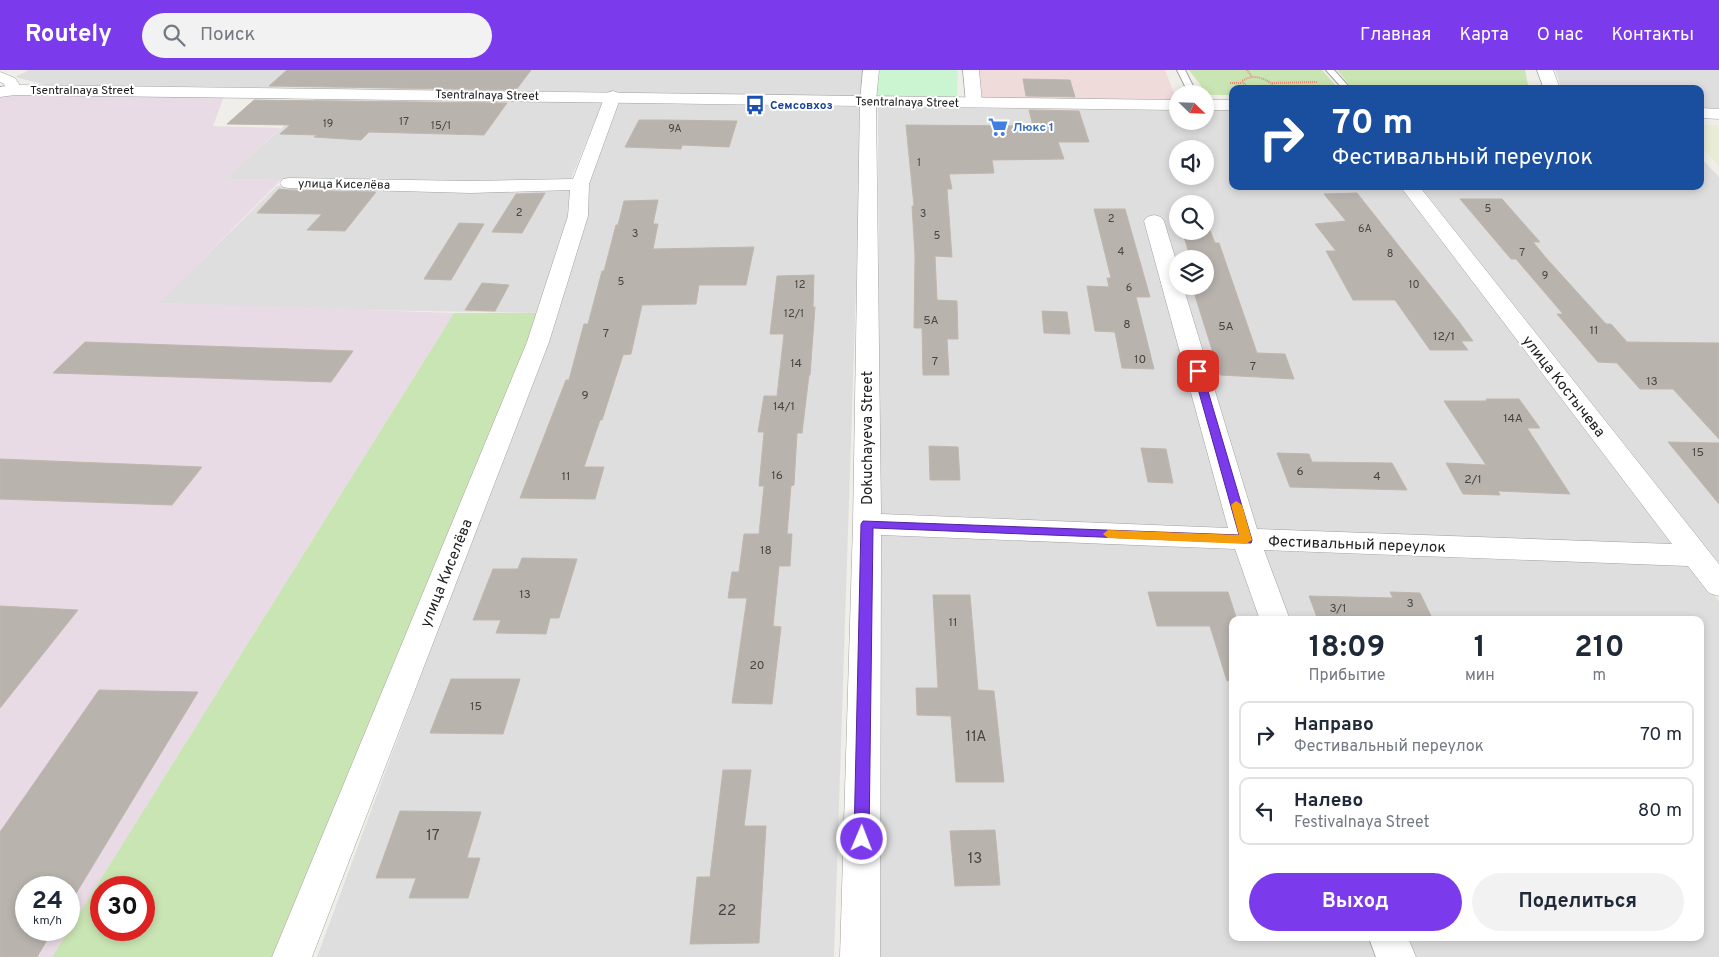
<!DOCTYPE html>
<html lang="ru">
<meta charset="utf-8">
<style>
:root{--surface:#fff;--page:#f2f2f3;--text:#1f2937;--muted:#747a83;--line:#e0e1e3;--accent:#7c3aed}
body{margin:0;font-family:Overpass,sans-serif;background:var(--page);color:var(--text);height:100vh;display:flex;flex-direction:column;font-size:19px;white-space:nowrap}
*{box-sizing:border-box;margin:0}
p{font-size:16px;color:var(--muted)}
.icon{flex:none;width:28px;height:28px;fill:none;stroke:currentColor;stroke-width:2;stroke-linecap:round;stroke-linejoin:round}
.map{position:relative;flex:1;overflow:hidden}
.drawer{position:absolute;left:1229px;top:546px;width:475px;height:325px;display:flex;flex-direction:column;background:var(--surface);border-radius:10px;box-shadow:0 2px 8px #0003}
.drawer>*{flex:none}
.banner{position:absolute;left:1229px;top:15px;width:475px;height:105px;border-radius:10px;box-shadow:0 2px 8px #0003;background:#1a4fa0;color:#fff;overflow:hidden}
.needle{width:32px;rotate:113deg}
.controls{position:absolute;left:1169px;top:15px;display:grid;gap:10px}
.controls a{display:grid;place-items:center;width:45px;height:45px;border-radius:50%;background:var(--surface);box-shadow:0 2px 8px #0003;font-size:25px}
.speed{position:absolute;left:15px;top:806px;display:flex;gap:10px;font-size:25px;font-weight:700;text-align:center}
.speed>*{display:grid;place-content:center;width:65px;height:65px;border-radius:50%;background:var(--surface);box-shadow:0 2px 8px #0003;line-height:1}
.speed small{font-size:12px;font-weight:400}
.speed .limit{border:8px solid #d22;background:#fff;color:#111}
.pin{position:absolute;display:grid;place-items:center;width:42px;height:42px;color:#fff;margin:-21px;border-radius:10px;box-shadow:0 2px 8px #0006}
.me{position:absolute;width:55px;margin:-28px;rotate:1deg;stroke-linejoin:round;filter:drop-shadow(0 0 4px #0008)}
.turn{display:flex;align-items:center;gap:18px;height:105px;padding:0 20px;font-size:22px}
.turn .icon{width:65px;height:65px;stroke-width:2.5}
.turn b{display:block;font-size:35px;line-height:42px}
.eta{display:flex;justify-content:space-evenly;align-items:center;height:85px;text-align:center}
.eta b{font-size:30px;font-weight:700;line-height:35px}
.primary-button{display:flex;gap:10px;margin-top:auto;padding:10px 20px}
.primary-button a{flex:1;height:58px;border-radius:30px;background:var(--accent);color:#fff;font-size:20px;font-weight:700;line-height:58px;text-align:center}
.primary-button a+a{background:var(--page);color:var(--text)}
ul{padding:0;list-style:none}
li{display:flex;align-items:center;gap:15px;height:68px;margin:0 10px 8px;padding:0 10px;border:2px solid var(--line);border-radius:10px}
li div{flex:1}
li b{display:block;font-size:19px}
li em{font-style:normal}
header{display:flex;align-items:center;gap:30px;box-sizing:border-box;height:70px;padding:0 25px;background:var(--accent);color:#fff}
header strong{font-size:24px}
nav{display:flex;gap:28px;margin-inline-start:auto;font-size:18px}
.search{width:350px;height:45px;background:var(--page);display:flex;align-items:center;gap:12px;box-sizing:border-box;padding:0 18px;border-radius:28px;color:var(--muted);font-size:19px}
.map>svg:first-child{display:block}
.residential{fill:#dfdede;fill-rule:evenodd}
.commercial{fill:#efdbda}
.industrial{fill:#e9dbe6;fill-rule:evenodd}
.farmland{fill:#eaedd6}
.grass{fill:#cae5b4;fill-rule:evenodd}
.park{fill:#cbf5d0}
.building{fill:#b9b3ae;stroke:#c1b6ac}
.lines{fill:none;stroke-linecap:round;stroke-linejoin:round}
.service-casing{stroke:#a2a2a2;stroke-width:2}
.minor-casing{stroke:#a2a2a2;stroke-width:1}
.tertiary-casing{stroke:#a2a2a2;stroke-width:1}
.path{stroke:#ec8d7d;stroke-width:2;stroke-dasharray:1 1;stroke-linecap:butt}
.service{fill:#fff;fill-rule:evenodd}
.minor{fill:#fff;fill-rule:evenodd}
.tertiary{fill:#fff;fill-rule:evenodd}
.route{fill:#7c3aed;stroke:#51269a}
.slow{fill:#f59e0b}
.labels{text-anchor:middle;stroke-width:4;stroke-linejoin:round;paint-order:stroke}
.far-number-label{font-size:11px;fill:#474644}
.far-street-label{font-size:12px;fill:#212121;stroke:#fff}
.far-transit-label{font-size:12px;font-weight:bold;fill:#164399;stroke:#fff;text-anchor:start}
.far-shop-label{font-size:12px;font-weight:bold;fill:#366cbe;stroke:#fff;text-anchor:start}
.number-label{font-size:12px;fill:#474644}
.street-label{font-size:15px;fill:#212121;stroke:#fff}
.near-number-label{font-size:15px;fill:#474644}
</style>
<header>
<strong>Routely</strong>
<div class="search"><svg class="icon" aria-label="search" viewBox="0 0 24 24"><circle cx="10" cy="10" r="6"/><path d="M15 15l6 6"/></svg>Поиск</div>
<nav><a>Главная</a><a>Карта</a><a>О нас</a><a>Контакты</a></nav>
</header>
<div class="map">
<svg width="1719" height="887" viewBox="0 0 1719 887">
<rect width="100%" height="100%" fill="#f0eee8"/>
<path class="residential" d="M29 0H866L863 28 46 15 15 7Z
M1555 0H1719V38H1700V19H1562Z
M319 25 604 29 570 111 472 114 224 109Z
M618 30 862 35 834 887H317L553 248 586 113Z
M878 36 1177 39 1178 51H1205V40H1232V116H1400L1674 475 880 447ZM1178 79H1205V106H1178ZM1178 134H1205V161H1178ZM1178 189H1205V216H1178Z
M1700 87 1719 107V500L1420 116H1700Z
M277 116 474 119 572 117 571 147 538 243 302 239 158 233Z
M879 465 1238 477 1264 550H1232V868H1374L1381 887H877Z
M1260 478 1690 494 1719 531V887H1413L1406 868H1700V550H1287Z"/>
<path class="commercial" d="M979 0H1165L1177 31 982 28Z"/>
<path class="industrial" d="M225 24 213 56 281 58 225 109 281 110 159 233 454 243 52 887H0V27L15 25ZM26 818H69V860H26Z"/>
<path class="farmland" d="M1700 55H1719V96L1700 76Z"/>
<path class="grass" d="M1189 0H1322L1339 19H1232V25H1208Z
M1337 0H1525L1529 19H1353Z
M454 243H538L529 271 274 887H52ZM101 818H144V860H101Z"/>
<path class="park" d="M880 0H958L957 27 876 28Z"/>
<path class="building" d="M287 0H531L516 20 269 16Z
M1023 9 1070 10 1075 27 1026 26Z
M254 30 507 33 484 65 369 62 361 70 314 67 317 65 280 64 290 55 227 54Z
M1029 40 1079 41 1089 72H1058L1064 89 992 90 994 103 949 104 952 119H947L952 187 935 186 937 230 957 231 958 269H947L949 305H923L922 258H914L915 186 912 136H914L906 55 1033 56Z
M639 50H664L737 51 729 77 682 75 681 79 625 77Z
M279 119 289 120 376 122 345 161 307 160 322 144 257 143Z
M545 123 522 163 492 162 516 124Z
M1357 123 1460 253 1473 271H1461L1468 280H1430L1395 230H1353L1326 181H1336L1315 154 1346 151 1324 124Z
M1460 129H1502L1540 172H1533L1547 189 1606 254H1611L1627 272 1719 273V369L1673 319H1640L1617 293 1598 292 1557 244H1563L1516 189H1511Z
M658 130 653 154H658L653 179 754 177 746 215H699L696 234 642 235 631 284 623 285 602 350H600L584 397H604L595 429 520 428 566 310H569L584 254H588L602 201H604L616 155H618L624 131Z
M1094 139H1125L1150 227H1136L1154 299 1122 298 1115 262 1095 261 1087 216 1109 217 1107 208H1111Z
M1205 148 1215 173H1219L1257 283 1285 284 1294 309 1220 305 1192 216H1205V189H1191L1182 161H1205Z
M459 153 484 154 451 210 424 209Z
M814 205 813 237H815L810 305H809L802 363H797L794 415 791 416 787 464H792L790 496H779L773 556 781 557 772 634 732 633 747 528H728L732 502H739L744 464H759L764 416H759L764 362H758L764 326H777L784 264H770L777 206Z
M482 213 509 215 495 241 465 240Z
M1042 241 1067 242 1070 264 1044 263Z
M85 272 353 281 331 312 53 303Z
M1486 329H1519L1540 358H1527L1570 424 1498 421 1500 425 1463 424 1446 393 1486 395 1444 331H1487Z
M1668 372 1719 373V434Z
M929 376 958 377 960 410H930Z
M1141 378 1166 379 1173 413 1148 412Z
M1277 383 1309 384 1312 392 1392 393 1407 420 1290 417Z
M0 389 202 397 172 435 0 429Z
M522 488 577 489 559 548H550L546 564 496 563 501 550H473L493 499H518Z
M1148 522H1228L1237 550H1232V610L1227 611 1210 556H1157Z
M1390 522 1420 523 1433 550H1318L1309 526 1393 528Z
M933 525H970L978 620 994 621 1004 712H956L951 646 917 645 916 618H938Z
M0 536 78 540 0 638Z
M451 609H520L503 664 430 663Z
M99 620 198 622 69 835V818H26V860H53L37 887H0V762Z
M723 700H751L744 756H766L759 873 690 874 697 807H710Z
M400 741 481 742 467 788H480L468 828H409L416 808H376Z
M995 760 1000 815 955 816 950 761Z"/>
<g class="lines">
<defs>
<path id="service" d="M1177 0H1185L1197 24H1189Z
M1326 0H1334L1351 19H1343Z"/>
<path id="minor" d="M863 0H879L876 31 881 444 1228 458 1144 151 1147 147 1154 145 1161 147 1164 151 1178 197V216H1183L1257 459 1672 474 1400 116H1419L1719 494V526L1709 523 1688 496 1264 480 1290 550H1260L1235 479 881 465 880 887H840L853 454 860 31Z
M963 0H979L982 33 980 36H968L966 33Z
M1537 0H1553L1560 19H1544Z
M0 2 15 8 23 20 21 23H9L4 14 0 12Z
M613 21 619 23 621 26 589 114 588 146 549 272 312 887H272L527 272 568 146 570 120 471 123 289 118 283 117 280 113 283 109 289 108 471 111 573 109 605 26 607 23Z
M1369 868H1408L1416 887H1376Z"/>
<path id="tertiary" d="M15 15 1178 30V40L15 25 0 27V17Z
M1205 30H1232V40H1205Z
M1700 38 1719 39V49L1700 48Z"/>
</defs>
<use href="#service" class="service-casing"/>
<use href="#minor" class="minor-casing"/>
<use href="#tertiary" class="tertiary-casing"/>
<path class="path" d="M1247 0 1252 7
M1230 13H1242
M1272 13 1318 12
M1255 19 1245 15 1242 11C1252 4 1264 7 1273 15L1267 19"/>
<use href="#service" class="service"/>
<use href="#minor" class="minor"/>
<use href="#tertiary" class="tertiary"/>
</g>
<path class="route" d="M1198 298 1202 301 1252 470 1251 473 873 458 869 769 867 774 862 776 856 774 854 769 861 454 863 451 1239 465 1193 301Z"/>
<path class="slow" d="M1236 431 1242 435 1252 470 1246 474 1108 468 1103 464 1108 460 1239 465 1231 435Z"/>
<defs>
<symbol id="bus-bare" viewBox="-9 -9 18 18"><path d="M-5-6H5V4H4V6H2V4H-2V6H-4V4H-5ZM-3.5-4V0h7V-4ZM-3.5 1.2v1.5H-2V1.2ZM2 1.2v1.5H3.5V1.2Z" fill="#1a4fb4" stroke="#fff" stroke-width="2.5" paint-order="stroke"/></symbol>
<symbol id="supermarket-bare" viewBox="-9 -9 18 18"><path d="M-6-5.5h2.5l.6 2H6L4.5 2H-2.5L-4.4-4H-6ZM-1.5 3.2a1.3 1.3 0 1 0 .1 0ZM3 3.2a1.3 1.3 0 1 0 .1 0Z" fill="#3f7fe0" stroke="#fff" stroke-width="2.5" paint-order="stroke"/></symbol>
</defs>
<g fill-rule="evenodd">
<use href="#bus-bare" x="741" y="21" width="28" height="28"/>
<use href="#supermarket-bare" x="984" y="43" width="28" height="28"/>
</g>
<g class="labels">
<g class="far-number-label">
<text x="404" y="55">17</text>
<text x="328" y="57">19</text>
<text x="441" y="59">15/1</text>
<text x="675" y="62">9А</text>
<text x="919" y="96">1</text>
<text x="1488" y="142">5</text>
<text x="519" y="146">2</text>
<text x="923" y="147">3</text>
<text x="1111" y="152">2</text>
<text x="1365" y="162">6А</text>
<text x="635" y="167">3</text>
<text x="937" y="169">5</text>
<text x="1121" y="185">4</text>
<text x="1522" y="186">7</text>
<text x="1390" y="187">8</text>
<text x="1545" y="209">9</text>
<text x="621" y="215">5</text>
<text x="800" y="218">12</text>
<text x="1414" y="218">10</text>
<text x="1129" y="221">6</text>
<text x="794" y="247">12/1</text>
</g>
<g class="far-street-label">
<text x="82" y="24">Tsentralnaya Street</text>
<text transform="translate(487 25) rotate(1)" y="4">Tsentralnaya Street</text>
<text transform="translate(907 32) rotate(1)" y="4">Tsentralnaya Street</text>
<text transform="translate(344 114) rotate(1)" y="4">улица Киселёва</text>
</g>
<g class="far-transit-label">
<text x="770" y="39">Семсовхоз</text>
</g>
<g class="far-shop-label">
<text x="1013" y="61">Люкс 1</text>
</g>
<g class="number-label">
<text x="931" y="254">5А</text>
<text x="1127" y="258">8</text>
<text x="1226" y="260">5А</text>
<text x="1594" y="264">11</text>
<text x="606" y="267">7</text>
<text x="1444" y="270">12/1</text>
<text x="1140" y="293">10</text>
<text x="935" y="295">7</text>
<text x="796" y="297">14</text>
<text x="1253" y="300">7</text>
<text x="1652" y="315">13</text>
<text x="585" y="329">9</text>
<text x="784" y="340">14/1</text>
<text x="1513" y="352">14А</text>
<text x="1698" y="386">15</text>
<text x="1300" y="405">6</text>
<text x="777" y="409">16</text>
<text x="566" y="410">11</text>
<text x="1377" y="410">4</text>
<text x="1473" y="413">2/1</text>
<text x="766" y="484">18</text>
<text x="525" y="528">13</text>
<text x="1410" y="537">3</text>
<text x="1338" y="542">3/1</text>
<text x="953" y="556">11</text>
<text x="757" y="599">20</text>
<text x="476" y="640">15</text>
</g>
<g class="street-label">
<text transform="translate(1564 316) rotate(52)" y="5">улица Костычева</text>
<text transform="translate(867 368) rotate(-90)" y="5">Dokuchayeva Street</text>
<text transform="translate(1357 474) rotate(2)" y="5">Фестивальный переулок</text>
<text transform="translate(446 503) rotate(-68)" y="5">улица Киселёва</text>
</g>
<g class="near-number-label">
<text x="976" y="671">11А</text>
<text x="433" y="770">17</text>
<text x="975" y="793">13</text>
<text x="727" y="845">22</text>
</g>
</g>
</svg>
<div class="controls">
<a><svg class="needle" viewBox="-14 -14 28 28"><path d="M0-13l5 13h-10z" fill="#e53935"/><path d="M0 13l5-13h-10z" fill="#747a83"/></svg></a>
<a><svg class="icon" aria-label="sound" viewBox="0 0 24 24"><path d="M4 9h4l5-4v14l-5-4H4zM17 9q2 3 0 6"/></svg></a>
<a><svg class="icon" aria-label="search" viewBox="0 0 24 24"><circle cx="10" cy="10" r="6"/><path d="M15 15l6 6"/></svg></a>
<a><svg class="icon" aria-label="layers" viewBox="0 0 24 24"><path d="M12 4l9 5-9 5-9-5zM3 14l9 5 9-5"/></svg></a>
</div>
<div class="speed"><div>24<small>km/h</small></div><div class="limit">30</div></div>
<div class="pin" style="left:1198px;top:301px;background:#d93025"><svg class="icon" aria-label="arrive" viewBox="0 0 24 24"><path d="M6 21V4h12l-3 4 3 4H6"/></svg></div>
<svg class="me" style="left:862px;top:769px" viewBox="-20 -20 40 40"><circle r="17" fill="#7c3aed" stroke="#fff" stroke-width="3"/><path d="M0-11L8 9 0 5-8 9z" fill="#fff"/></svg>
<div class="banner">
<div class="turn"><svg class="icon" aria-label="right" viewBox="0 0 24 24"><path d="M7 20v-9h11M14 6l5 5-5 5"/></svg><div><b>70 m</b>Фестивальный переулок</div></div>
</div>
<section class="drawer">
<div class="eta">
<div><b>18:09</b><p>Прибытие</p></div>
<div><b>1</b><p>мин</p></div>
<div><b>210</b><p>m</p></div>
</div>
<ul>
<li><svg class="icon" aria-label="right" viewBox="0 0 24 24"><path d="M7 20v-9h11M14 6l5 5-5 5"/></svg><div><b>Направо</b><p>Фестивальный переулок</p></div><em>70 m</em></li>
<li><svg class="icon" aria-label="left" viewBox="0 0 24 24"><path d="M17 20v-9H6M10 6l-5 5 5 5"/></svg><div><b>Налево</b><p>Festivalnaya Street</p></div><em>80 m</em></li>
</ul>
<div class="primary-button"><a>Выход</a><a>Поделиться</a></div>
</section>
</div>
